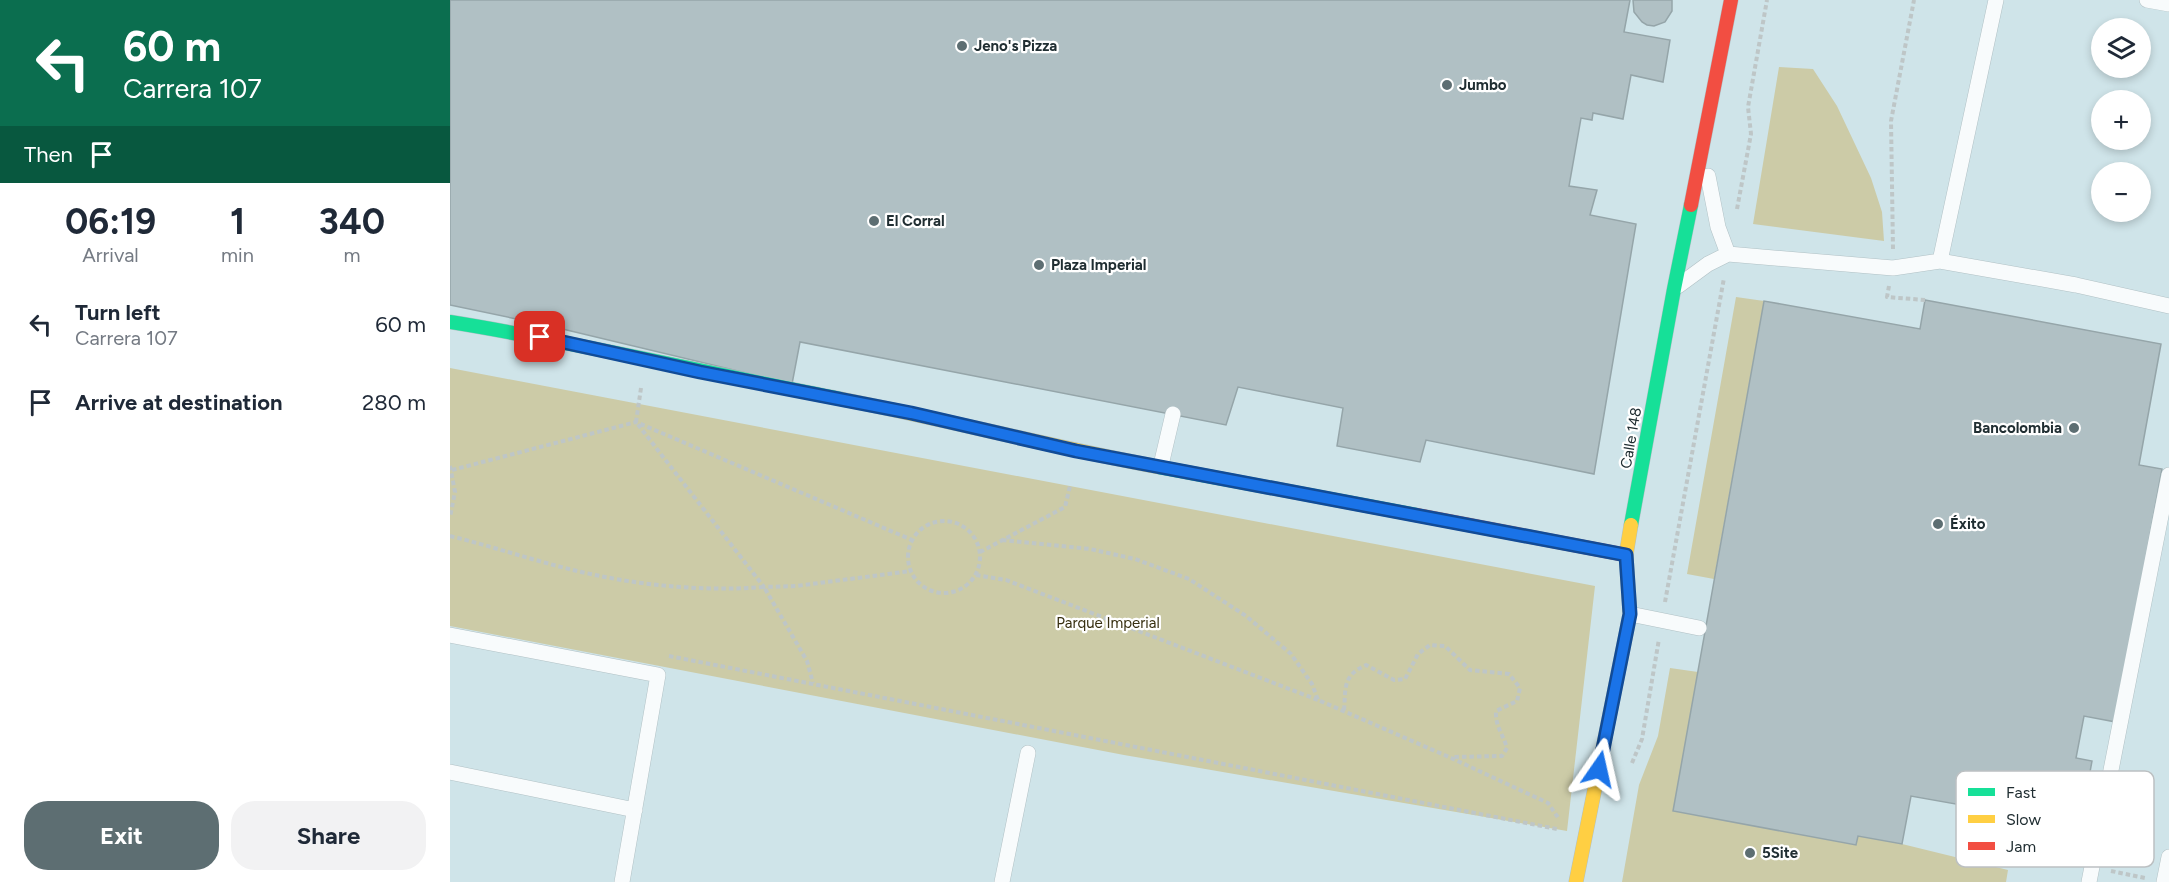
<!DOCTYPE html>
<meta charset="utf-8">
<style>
:root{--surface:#fff;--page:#f2f2f3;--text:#1f2937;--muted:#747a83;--accent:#5d6e72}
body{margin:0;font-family:Figtree,sans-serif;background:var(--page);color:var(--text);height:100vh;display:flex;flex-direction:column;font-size:22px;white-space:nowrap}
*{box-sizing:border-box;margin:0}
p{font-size:20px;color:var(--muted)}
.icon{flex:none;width:33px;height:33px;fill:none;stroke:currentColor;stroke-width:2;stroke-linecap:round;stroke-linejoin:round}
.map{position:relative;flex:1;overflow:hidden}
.drawer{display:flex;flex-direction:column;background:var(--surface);width:450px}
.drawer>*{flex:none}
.banner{background:#0b6e4f;color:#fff;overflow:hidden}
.buttons{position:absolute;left:1641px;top:18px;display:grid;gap:12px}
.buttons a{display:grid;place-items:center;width:60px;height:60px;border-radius:50%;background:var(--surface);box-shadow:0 3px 9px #0003;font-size:30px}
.pin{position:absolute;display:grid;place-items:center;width:51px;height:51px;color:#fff;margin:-26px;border-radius:12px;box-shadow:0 3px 9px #0006}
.me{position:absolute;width:66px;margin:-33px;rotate:11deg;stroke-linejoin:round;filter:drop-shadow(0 0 4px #0008)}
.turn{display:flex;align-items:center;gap:21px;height:126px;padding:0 24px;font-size:27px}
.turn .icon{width:78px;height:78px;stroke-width:2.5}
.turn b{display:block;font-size:42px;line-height:51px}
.then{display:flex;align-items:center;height:57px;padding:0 24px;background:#0003;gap:12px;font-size:22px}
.eta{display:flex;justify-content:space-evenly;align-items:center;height:102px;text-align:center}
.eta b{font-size:36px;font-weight:700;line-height:42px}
.cta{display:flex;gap:12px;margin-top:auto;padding:12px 24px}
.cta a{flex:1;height:69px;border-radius:24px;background:var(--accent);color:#fff;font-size:24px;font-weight:700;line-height:69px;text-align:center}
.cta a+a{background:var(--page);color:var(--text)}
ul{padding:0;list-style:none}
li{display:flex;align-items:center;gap:18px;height:78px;padding:0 24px}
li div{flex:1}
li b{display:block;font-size:22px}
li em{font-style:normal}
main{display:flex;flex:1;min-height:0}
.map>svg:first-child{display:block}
.green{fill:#cccba7}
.building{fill:#b0c0c4;stroke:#95a5a9;stroke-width:1.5}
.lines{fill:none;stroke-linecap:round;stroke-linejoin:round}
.lane-casing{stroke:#b1c1c5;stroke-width:16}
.fast-casing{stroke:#b1c1c5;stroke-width:15}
.slow-casing{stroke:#b1c1c5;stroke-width:15}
.jam-casing{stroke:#b1c1c5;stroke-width:15}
.path{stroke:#bec6c7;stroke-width:4;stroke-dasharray:4.5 3;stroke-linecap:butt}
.lane{stroke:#f8fbfc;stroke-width:15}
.fast{stroke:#16e098;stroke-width:14}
.slow{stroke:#ffcf43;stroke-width:14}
.jam{stroke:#f24e42;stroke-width:14}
.route-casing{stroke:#114b97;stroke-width:15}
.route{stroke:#1a73e8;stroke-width:10}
.poi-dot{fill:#5d6e72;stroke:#fff;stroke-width:2}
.labels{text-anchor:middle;stroke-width:4.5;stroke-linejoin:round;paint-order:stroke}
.poi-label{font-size:15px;font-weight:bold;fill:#202e32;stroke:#fff;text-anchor:start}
.street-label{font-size:15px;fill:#202e32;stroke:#fff}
.park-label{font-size:15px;fill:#372f10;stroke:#fff}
.key{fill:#fff;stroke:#bcc0c2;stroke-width:1.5}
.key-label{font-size:16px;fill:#202e32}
</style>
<main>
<section class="drawer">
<div class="banner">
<div class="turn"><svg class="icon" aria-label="left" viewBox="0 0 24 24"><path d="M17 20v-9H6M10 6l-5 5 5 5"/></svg><div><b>60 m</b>Carrera 107</div></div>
<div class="then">Then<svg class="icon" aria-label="arrive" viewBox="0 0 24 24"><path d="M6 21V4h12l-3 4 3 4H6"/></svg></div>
</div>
<div class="eta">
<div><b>06:19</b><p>Arrival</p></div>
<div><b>1</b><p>min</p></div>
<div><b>340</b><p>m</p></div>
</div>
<ul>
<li><svg class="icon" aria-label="left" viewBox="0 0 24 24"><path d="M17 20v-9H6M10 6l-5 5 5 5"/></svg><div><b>Turn left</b><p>Carrera 107</p></div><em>60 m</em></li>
<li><svg class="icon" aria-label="arrive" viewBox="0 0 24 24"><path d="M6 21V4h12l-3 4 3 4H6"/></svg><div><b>Arrive at destination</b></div><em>280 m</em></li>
</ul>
<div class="cta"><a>Exit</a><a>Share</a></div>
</section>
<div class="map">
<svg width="1719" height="882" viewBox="0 0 1719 882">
<rect width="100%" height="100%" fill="#cfe4e9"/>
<path class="green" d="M1329 67 1363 69 1387 106 1421 178 1432 212 1434 241 1303 224Z
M1286 297 1314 301 1264 579 1237 574Z
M0 368 1145 586 1117 831 674 755 0 626Z
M1220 668 1248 672 1223 811 1406 845 1408 836 1452 844 1558 870 1556 882H1172L1189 785 1208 736Z"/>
<path class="building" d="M0 0H1180L1174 32 1220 40 1213 82 1181 75 1173 119 1143 113 1142 120 1131 118 1119 186 1147 190 1140 215 1186 224 1144 474 976 440 970 462 887 446 893 408 788 387 776 425 350 342 342 384 100 326 0 305Z
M1183 0H1222V11L1215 22 1204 26 1197 25 1192 22 1184 12Z
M1475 300 1711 344 1689 465 1712 469 1666 722 1634 716 1626 758 1642 761 1627 843 1554 830 1557 813 1461 796 1452 844 1408 836 1406 845 1223 811 1314 301 1470 329Z"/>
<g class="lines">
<defs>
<path id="lane" d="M1546 0 1490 261 1626 285 1719 306
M1697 0 1719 4
M1258 176 1268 227 1278 254
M1228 286 1258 264 1278 254 1443 268 1490 261
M711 465 723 414
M1180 614 1249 628
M0 635 208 675 172 882
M0 772 185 810
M552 882 578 753
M1639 882 1719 475
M1714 882 1719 857"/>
<path id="fast" d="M0 322C131 343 261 374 391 399
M709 467 966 515
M1181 525 1224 289 1241 205"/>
<path id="slow" d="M391 399C497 420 602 447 709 467
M1126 882 1180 614 1176 555 1181 525"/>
<path id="jam" d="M1241 205 1281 0
M966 515 1176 555"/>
</defs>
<use href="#lane" class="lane-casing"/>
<use href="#fast" class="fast-casing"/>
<use href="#slow" class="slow-casing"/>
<use href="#jam" class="jam-casing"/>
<path class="path" d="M1287 209 1301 134 1298 107 1317 0
M1443 249 1441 121 1464 0
M1439 286 1437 297 1475 300
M191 388 186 422 314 587 346 586 461 571
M0 466 5 492 0 517
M2 470 186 422 462 540
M458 557a36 36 0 1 1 72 0a36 36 0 1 1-72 0Z
M0 536C41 546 82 560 123 570 185 585 250 592 314 587L357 661 363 683
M552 540 640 549 685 559 739 579 796 616 841 654 862 684 868 700 999 757 1098 803 1109 819
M530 552 615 507 620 486
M526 575 556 580 868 700
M1215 602 1274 278
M219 656 1107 829
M894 710C896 688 892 676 916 665L944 680 955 679 968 654 980 645 995 646 1020 670 1059 674 1070 688 1067 701 1046 711C1045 726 1053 734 1057 748L1052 756 1002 757
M1182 763 1192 739 1209 639
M1518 806 1511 842 1621 863
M1661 871 1695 878"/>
<use href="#lane" class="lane"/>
<use href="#fast" class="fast"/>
<use href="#slow" class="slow"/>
<use href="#jam" class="jam"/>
</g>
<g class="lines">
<defs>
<path id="route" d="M90 337 250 372 461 413 626 451 1176 555 1180 614 1149 769"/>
</defs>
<use href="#route" class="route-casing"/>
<use href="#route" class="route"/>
</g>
<g class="poi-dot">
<circle cx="512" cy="46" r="6"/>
<circle cx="997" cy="85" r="6"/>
<circle cx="424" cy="221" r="6"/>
<circle cx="589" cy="265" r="6"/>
<circle cx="1624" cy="428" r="6"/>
<circle cx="1488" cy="524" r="6"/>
<circle cx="1300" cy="853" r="6"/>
</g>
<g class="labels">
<g class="poi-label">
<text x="524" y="51">Jeno's Pizza</text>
<text x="1009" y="90">Jumbo</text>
<text x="436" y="226">El Corral</text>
<text x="601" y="270">Plaza Imperial</text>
<text x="1612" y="433" text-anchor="end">Bancolombia</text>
<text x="1500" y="529">Éxito</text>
<text x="1312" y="858">5Site</text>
</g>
<g class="street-label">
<text transform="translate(1181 438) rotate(-80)" y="5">Calle 148</text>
</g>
<g class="park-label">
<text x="658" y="628">Parque Imperial</text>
</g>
</g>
<rect x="1506" y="771" width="198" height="96" rx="9" class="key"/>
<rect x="1518" y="788" width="27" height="8" fill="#16e098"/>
<rect x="1518" y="815" width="27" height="8" fill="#ffcf43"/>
<rect x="1518" y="842" width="27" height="8" fill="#f24e42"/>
<g class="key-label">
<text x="1556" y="798">Fast</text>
<text x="1556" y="825">Slow</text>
<text x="1556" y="852">Jam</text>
</g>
</svg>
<div class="buttons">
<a><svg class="icon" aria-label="layers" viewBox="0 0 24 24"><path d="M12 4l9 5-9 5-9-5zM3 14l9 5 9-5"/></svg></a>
<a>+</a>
<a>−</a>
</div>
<div class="pin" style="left:90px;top:337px;background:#d93025"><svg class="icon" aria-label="arrive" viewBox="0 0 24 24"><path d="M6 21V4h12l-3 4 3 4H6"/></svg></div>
<svg class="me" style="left:1149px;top:769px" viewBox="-20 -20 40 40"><path d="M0-17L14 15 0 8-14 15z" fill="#1a73e8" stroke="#fff" stroke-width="4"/></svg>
</div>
</main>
